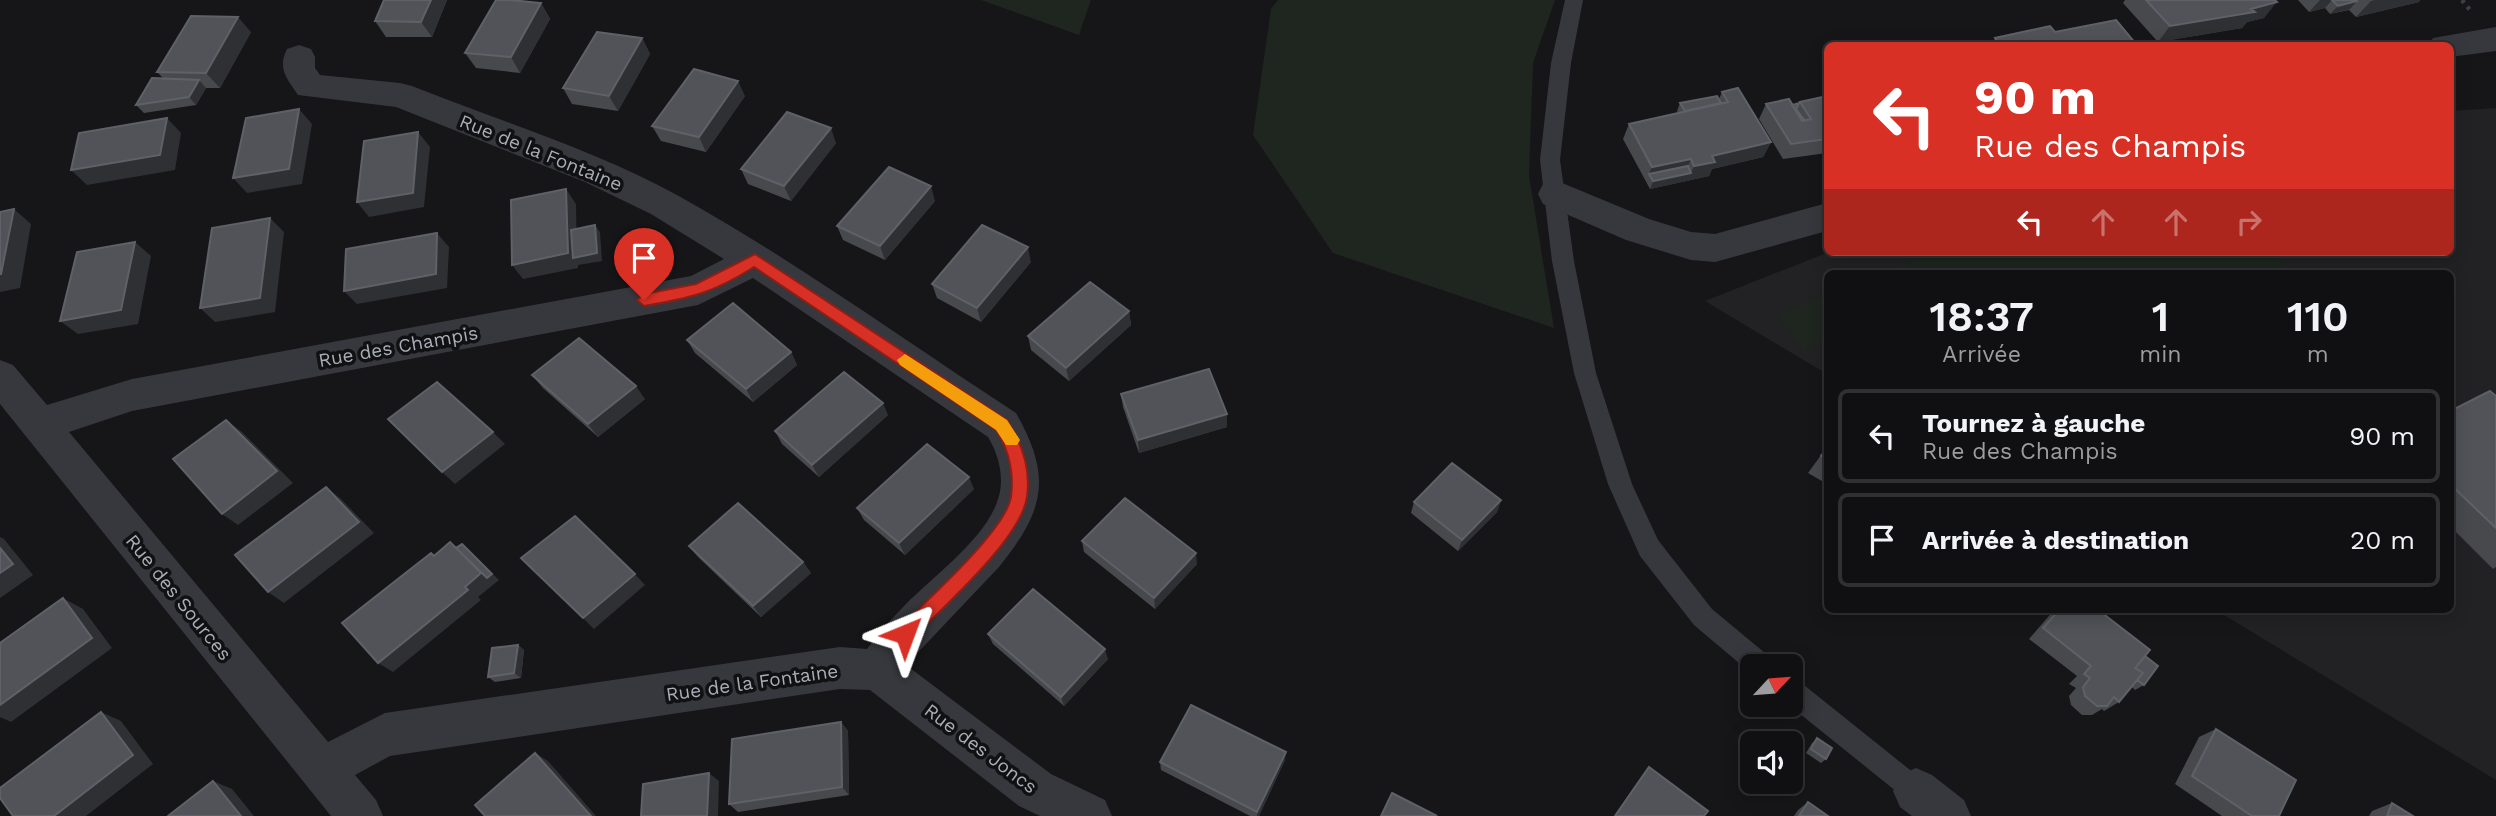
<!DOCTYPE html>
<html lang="fr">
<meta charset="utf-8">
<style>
:root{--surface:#101012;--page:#1e1e20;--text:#f1f3f6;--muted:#9c9d9f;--line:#303032}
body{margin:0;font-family:"Work Sans",sans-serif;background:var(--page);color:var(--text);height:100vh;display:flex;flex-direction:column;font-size:26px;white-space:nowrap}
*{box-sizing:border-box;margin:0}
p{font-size:23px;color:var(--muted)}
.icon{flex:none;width:38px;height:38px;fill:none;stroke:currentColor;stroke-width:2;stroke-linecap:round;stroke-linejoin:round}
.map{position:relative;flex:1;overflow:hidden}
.panel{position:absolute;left:1824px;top:270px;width:630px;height:343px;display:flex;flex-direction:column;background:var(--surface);border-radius:10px;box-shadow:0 4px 18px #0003,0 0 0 2px var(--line)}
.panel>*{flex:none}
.guide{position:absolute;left:1824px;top:42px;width:630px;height:214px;border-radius:10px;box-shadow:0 4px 18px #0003,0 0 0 2px var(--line);background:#d93025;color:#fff;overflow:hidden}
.needle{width:46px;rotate:64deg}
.buttons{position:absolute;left:1740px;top:654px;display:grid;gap:14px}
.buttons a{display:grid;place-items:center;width:63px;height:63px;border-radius:10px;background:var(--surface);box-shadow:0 4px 18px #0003,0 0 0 2px var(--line);font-size:35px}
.pin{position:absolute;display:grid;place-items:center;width:60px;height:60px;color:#fff;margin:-72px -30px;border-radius:50% 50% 50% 0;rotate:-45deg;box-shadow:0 0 7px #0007}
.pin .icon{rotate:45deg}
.me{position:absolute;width:77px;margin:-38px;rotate:44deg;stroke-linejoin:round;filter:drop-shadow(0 0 5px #0008)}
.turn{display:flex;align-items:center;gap:24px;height:147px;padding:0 35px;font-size:32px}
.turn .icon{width:91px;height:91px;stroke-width:2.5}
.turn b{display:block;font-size:49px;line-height:60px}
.lanes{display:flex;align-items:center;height:66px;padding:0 35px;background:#0003;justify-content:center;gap:35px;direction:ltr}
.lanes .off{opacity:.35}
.eta{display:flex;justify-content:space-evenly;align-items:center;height:119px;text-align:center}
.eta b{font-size:42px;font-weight:600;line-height:49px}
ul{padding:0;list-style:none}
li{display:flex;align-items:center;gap:21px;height:94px;margin:0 14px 10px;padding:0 21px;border:4px solid var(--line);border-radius:10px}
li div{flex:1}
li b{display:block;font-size:26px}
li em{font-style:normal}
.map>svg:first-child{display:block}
.built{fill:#222225}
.green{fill:#1e261f}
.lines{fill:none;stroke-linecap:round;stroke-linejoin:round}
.path{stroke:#3d3f44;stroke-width:4.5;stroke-dasharray:3.5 5;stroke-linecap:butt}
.service{fill:#37383d;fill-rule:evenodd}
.minor{fill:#37383d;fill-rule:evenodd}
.wall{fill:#47494d}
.shaded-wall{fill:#2f3033}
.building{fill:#525359;stroke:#5f6168;stroke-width:2}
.route{fill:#d93025;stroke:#8d1f18;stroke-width:2}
.slow{fill:#f59e0b}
.labels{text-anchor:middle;stroke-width:7;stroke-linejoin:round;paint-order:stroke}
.street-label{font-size:19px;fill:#a8adb8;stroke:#111113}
</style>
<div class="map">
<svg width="2496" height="816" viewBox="0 0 2496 816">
<rect width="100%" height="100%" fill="#161618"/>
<path class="built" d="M2496 108V780L2214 609H2450V273H1827V374L1705 301 1829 252H2450V111Z"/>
<path class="green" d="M981 0H1091L1079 35Z
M1278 0H1555L1533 63 1529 176 1554 328 1333 253 1253 135 1271 9Z
M1935 252H2270L2292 273H1882Z
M1827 295V340L1803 350 1776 315Z"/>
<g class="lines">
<path class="path" d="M2462 0 2470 10"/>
<path class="service" d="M1565 0H1583L1571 63 1560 160 1574 261 1596 373 1632 484 1658 540 1712 609 1771 658 1775 667H1752V674L1694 625 1640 556 1608 484 1574 373 1552 261 1540 160 1551 63Z
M1790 678 1799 681 1925 782 1929 791 1925 800 1916 804 1907 800 1789 705Z"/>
<path class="minor" d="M2496 27V51L2450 57V46H2428L2433 38Z
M299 45 311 49 315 57V68L320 75 400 83 412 86C497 120 597 151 677 195 794 260 904 340 1016 413 1053 478 1044 511 999 567L906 665 1051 774 1105 800 1112 816H1040L1019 806 870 690 840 689 390 756 355 775 376 800 383 816H331L0 404V360L13 365 47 405 132 379 691 276 724 259 651 214 585 182 396 107 298 95C287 79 277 68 287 49ZM753 278 988 437C999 455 1005 479 998 499 987 537 934 576 906 604 892 618 879 633 867 649L840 647 385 713 328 742 69 432 132 411 698 305Z
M1555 180 1649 219 1691 232 1715 234 1827 203V231L1715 262 1691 260 1626 240 1543 204 1538 194 1543 184Z
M1916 768 1932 775 1964 800 1971 816H1912L1900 807 1893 791 1900 775Z"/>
</g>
<path class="wall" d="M384 0H447L432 37H386L375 21Z
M2125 0H2275L2264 18 2247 22 2242 28 2158 42 2123 3Z
M2298 0H2420L2419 2 2356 17 2349 10 2330 14 2325 8 2309 12Z
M541 3 550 19 520 73 476 68 465 53Z
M251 32 220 88H206L196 105 144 113 136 105 164 79 157 72Z
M2055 32 2136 44 2135 46H1991L1995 38Z
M642 38 650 54 618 111 572 104 563 88Z
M1827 91V153L1783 159 1759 119 1766 104 1792 105 1799 103 1800 102 1821 98 1824 92Z
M1722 92 1771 142 1763 157 1712 169 1709 176 1650 189 1623 139 1629 124 1678 113 1677 111 1680 103 1719 99Z
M745 96 706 152 661 141 652 126Z
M836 143 791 201 748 184 741 169Z
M935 201 885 260 843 240 837 226Z
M1031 262 981 322 937 298 932 284Z
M1129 311 1131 325 1069 381 1031 350 1028 336Z
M687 340 791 352 797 365 753 402 695 353Z
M532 375 645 399 598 437 543 388Z
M1121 394 1227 414V427L1139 453 1123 407Z
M2496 396V567L2493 569 2450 526V411Z
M888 415 819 477 782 444 775 431Z
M1827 447V484L1808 473Z
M974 489 905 555 864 520 857 508Z
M1501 500 1497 512 1458 551 1411 513 1414 502Z
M1082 541 1197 564 1155 609 1084 552Z
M689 546 803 562 811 573 761 617 698 557Z
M2055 609H2097L2144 685 2135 690 2132 687 2119 702 2104 711 2102 709 2092 715H2082L2071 705 2069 696 2076 688 2069 684 2077 676 2029 639Z
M988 634 1108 659 1064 706 993 644Z
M518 645 524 650 521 678 495 682 488 677Z
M841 722 848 731 849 795 738 812 729 804Z
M2216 729 2279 816H2222L2175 784 2199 737Z
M1817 738 1826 759 1821 763 1806 753 1812 743Z
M1285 760 1259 816H1250L1161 770 1160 762Z
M1649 767 1704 816H1614L1642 776Z
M1808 802 1828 816H1794L1798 810Z
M2392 803 2413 816H2369L2372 811Z"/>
<path class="shaded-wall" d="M431 0H447L432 37 421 22Z
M2320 0H2332L2325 8 2309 12Z
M2375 0H2420L2419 2 2356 17 2371 1Z
M2357 1 2350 9 2330 14 2338 6Z
M2277 2 2264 18 2247 22 2242 28 2158 42 2170 26Z
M541 3 550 19 520 73 511 57Z
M238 17 251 32 220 88 206 73Z
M642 38 650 54 618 111 609 96Z
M199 80 206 88 196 105 189 97Z
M738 81 745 96 706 152 699 137Z
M299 109 312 124 302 184 247 193 233 178Z
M167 118 181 133 175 170 87 185 71 170Z
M831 128 836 143 791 201 784 186Z
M418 132 430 147 424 207 369 217 357 202Z
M1771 142 1763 157 1712 169 1709 176 1650 189 1653 181 1691 173 1694 166 1712 156Z
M1691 159 1685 173 1649 174 1652 167Z
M931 186 935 201 885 260 880 246Z
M566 189 576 204 577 258 595 225 600 232 602 261 578 265V268L523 279 512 265Z
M14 209 31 224 20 288 0 292V274Z
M270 218 284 232 275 312 215 322 200 308Z
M437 233 449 247 447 288 357 304 344 291Z
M135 242 151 256 138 324 78 334 60 321Z
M1028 247 1031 262 981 322 977 308Z
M1129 311 1131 325 1069 381 1066 368Z
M791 352 797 365 753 402 746 389Z
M636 386 645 399 598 437 588 424Z
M883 403 888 415 819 477 812 465Z
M1227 414V427L1139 453 1138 440Z
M226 420 242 432 293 483 238 525 222 514Z
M493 432 505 444 455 484 442 472Z
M969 477 974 489 905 555 899 543Z
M326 487 341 499 374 533 284 603 268 592Z
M1501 500 1497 512 1458 551 1462 540Z
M0 537 4 539 33 575 0 598Z
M450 542 463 554 462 544 499 580 478 597 481 600 393 672 378 663 465 587Z
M1196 553 1197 564 1155 609 1154 598Z
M803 562 811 573 761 617 753 606Z
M635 574 645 585 594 629 583 618Z
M63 598 83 609 112 648 11 722 0 717V705Z
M518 645 524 650 521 678 514 673Z
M1105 649 1108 659 1064 706 1061 697Z
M101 712 121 721 153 764 86 816H54Z
M841 722 848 731 849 795 842 787Z
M1286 752 1285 760 1259 816H1257V812Z
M535 753 548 761 596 816H591Z
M709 773 719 781 718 816H707Z
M213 781 232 789 254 816H241Z"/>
<path class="building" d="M384 0H431L421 22 375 21Z
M496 0H510L541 3 511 57 465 53Z
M2146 0H2275L2277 2 2251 9 2255 12 2170 26Z
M2332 0H2356L2357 1 2338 6Z
M191 16 238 17 206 73 157 72Z
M2116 20 2136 44 2130 46H2001L1995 38 2050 26 2055 32Z
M597 32 642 38 609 96 563 88Z
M694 69 738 81 699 137 652 126Z
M152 78 199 80 189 97 136 105Z
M1738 88 1771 142 1712 156 1715 162 1694 166 1691 159 1652 167 1629 124 1728 102 1722 92Z
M1717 96 1721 103 1685 111 1680 103Z
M1827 96V139L1791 144 1766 104 1789 99 1802 121 1811 119 1800 102Z
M1799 103 1796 109 1804 120 1802 121 1792 105Z
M299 109 289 169 233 178 246 118Z
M787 112 831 128 784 186 741 169Z
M167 118 160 155 71 170 79 133Z
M418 132 413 193 357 202 364 141Z
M1688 166 1691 173 1653 181 1649 174Z
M889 167 931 186 880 246 837 226Z
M566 189 568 253 512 265 511 200Z
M14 209 1 274H0V212Z
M270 218 260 298 200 308 212 228Z
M595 225 597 253 573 258 571 230Z
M982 225 1028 247 977 308 932 284Z
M437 233 436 274 344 291 346 249Z
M135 242 121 310 60 321 77 252Z
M1090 282 1129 311 1066 368 1028 336Z
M733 303 791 352 746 389 687 340Z
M579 338 636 386 588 424 532 375Z
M1209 369 1227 414 1138 440 1121 394Z
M844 372 883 403 812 465 775 431Z
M437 382 493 432 442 472 388 419Z
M2490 391 2496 396V528L2450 484V411Z
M226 420 277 471 222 514 173 459Z
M927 444 969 477 899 543 857 508Z
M1827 447V460L1821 456Z
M1452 463 1501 500 1462 540 1414 502Z
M326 487 359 522 268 592 235 555Z
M1125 498 1196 553 1154 598 1082 541Z
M738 503 803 562 753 606 689 546Z
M575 516 635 574 583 618 521 558Z
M450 542 481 573 465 587 468 590 378 663 342 623 431 553 434 556Z
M462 544 492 574 487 578 456 548Z
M0 548 13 564 0 573Z
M1033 589 1105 649 1061 697 988 634Z
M63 598 92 638 0 705V643Z
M2060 609H2097L2150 650 2135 668 2143 673 2119 702 2114 697 2107 706H2097L2085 696 2083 687 2090 678 2084 674 2091 666 2043 628Z
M518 645 514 673 488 677 492 648Z
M2145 656 2158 666 2144 685 2137 680 2143 673 2135 668Z
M1191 705 1286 752 1257 812 1160 762Z
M101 712 133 755 54 816H13L0 798V788Z
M841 722 842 787 729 804 732 739Z
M2216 729 2296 780 2279 816H2252L2192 776Z
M1817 738 1832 748 1826 759 1811 749Z
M535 753 591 816H485L475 805Z
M1649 767 1708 811 1704 816H1615Z
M709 773 707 816H641L643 784Z
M213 781 241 816H168Z
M1392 793 1437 816H1381Z
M1808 802 1828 816H1799Z
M2392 803 2413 816H2387Z"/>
<path class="route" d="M755 254 1007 420C1022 443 1031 469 1027 497 1021 539 942 608 911 640L905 642 899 640 896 634 899 628C925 602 1006 530 1011 497 1014 473 1009 450 996 430L754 267C713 293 691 298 644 306L637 300 644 294 696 284Z"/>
<path class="slow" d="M905 354 1007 420 1020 440 1017 445H1006L996 430 900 365 897 360Z"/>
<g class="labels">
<g class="street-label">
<text transform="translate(541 152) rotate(22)" y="7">Rue de la Fontaine</text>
<text transform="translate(398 346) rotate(-10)" y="7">Rue des Champis</text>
<text transform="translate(179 597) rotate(51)" y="7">Rue des Sources</text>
<text transform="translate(752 682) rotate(-8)" y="7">Rue de la Fontaine</text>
<text transform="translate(981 748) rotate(37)" y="7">Rue des Joncs</text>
</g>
</g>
</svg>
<div class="buttons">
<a><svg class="needle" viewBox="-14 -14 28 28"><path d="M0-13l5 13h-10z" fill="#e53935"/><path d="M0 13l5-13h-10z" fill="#9c9d9f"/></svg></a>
<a><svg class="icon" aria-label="sound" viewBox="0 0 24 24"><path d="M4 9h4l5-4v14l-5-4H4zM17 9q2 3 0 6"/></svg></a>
</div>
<div class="pin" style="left:644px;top:300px;background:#d93025"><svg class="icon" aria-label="arrive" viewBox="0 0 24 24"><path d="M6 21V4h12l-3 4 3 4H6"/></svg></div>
<svg class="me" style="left:905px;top:634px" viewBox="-20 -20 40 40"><path d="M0-17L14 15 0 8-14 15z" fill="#d93025" stroke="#fff" stroke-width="4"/></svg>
<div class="guide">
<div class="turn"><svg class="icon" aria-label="left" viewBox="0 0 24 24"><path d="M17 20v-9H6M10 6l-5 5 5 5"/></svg><div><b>90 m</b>Rue des Champis</div></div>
<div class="lanes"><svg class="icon" aria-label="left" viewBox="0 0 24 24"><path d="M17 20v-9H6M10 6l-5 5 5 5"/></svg><svg class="icon off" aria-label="ahead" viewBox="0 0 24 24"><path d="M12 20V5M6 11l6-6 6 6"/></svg><svg class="icon off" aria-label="ahead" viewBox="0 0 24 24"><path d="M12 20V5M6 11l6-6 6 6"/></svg><svg class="icon off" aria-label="right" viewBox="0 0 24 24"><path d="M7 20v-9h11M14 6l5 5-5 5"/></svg></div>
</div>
<section class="panel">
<div class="eta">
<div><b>18:37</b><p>Arrivée</p></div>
<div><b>1</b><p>min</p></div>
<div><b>110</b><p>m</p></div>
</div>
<ul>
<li><svg class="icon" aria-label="left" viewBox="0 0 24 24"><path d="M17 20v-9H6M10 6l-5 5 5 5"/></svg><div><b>Tournez à gauche</b><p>Rue des Champis</p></div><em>90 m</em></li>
<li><svg class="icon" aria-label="arrive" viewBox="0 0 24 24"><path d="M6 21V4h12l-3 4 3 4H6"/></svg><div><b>Arrivée à destination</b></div><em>20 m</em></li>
</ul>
</section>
</div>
